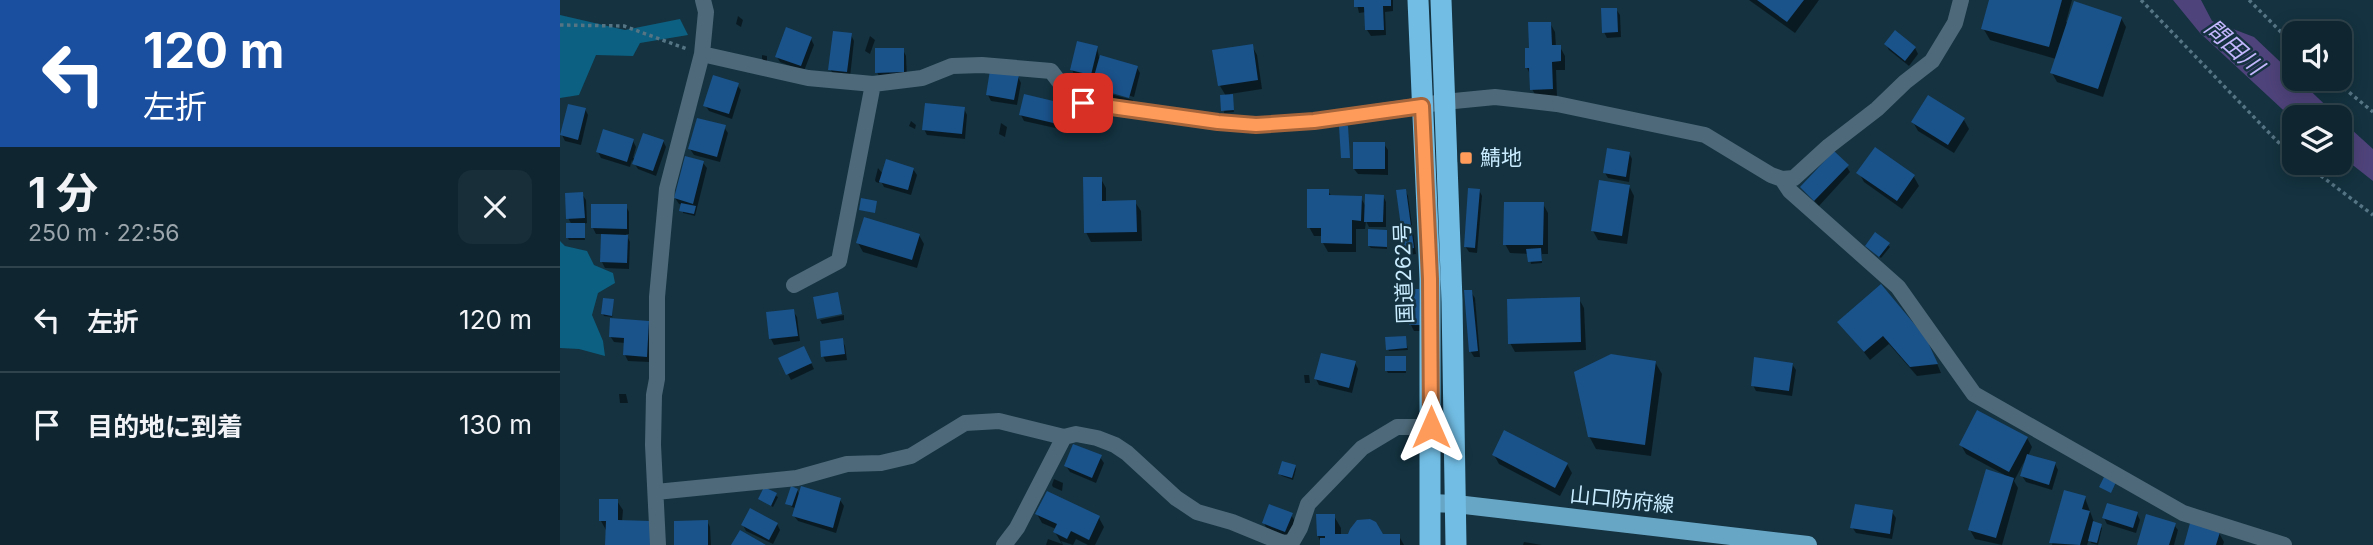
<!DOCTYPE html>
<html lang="ja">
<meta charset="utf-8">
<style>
:root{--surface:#0f2630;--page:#182e38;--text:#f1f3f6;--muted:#9ba5ab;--line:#2f434c}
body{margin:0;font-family:Inter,"Noto Sans JP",sans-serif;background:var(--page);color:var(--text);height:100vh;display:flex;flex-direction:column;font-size:26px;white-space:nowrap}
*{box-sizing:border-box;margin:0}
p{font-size:23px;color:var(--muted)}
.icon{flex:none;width:38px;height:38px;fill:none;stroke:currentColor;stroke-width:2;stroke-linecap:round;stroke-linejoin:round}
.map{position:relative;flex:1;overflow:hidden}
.drawer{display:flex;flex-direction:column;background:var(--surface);width:560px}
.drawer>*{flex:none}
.hud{background:#1a4fa0;color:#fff;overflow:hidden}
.controls{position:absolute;left:1722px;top:21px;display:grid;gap:14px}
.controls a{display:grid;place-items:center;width:70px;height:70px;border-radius:14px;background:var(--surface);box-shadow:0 4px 18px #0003,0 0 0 2px var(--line);font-size:35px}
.pin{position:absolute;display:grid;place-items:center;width:60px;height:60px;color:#fff;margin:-30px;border-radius:14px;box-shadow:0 4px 10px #0006}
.me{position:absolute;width:77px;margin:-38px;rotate:0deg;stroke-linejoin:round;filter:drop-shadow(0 0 5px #0008)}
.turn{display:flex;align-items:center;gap:24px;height:147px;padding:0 28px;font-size:32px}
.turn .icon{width:91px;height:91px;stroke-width:2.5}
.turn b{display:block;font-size:49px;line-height:60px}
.round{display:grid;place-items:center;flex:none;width:74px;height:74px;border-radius:14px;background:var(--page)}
.overview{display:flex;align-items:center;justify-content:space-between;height:119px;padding:0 28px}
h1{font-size:42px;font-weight:700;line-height:52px}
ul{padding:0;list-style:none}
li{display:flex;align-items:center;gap:21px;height:105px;padding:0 28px;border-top:2px solid var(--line)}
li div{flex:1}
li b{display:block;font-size:26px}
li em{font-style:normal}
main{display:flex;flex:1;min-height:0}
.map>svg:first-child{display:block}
.green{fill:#0c6081}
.water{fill:#4f437b}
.shadow{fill:#0007}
.building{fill:#1a528a}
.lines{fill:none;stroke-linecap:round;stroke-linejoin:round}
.path{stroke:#557484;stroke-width:3.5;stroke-dasharray:3.5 3.5;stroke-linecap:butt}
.street{stroke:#4e6a7a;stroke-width:16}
.primary{stroke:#68a6c6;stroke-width:18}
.highway{stroke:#72bde4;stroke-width:21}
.route-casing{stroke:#a6653a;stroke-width:18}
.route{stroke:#ff9b5a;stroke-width:12}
.poi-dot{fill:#ff9b5a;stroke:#143240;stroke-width:2.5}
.labels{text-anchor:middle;stroke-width:5;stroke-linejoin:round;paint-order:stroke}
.poi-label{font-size:21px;fill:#caecff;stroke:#143240;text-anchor:start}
.street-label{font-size:21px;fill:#caecff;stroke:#143240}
.water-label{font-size:23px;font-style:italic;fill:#c3b6fc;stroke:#143240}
</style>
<main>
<section class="drawer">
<div class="hud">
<div class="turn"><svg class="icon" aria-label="left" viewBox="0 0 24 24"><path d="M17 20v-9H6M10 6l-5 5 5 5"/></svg><div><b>120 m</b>左折</div></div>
</div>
<div class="overview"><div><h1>1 分</h1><p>250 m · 22:56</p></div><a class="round"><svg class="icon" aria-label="close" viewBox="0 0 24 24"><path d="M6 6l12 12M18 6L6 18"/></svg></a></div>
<ul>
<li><svg class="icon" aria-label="left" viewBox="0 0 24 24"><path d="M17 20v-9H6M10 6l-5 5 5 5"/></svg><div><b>左折</b></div><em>120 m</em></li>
<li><svg class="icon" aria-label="arrive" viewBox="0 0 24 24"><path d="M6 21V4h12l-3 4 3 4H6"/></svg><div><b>目的地に到着</b></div><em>130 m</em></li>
</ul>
</section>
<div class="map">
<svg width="1813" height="545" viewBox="0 0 1813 545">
<rect width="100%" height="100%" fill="#143240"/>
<path class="green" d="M0 15 65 30 120 19 128 35 80 43 73 56 36 55 19 95 0 98Z
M0 241 5 246 27 251 34 265 53 273 55 283 38 293 32 315 43 341 45 356 19 349 0 348Z"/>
<path class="water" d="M1613 0H1641L1652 21 1694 37 1734 75V79H1738L1778 117H1734V120L1640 33Z
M1780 119 1813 149V181L1780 155Z"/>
<path class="shadow" d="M796 0H833V11L825 12 826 35 811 36 807 30 806 12 799 13Z
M1189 0H1259L1235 33Z
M1431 0H1512L1506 22 1509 23 1561 18 1566 27 1543 97 1497 82 1492 73 1496 59 1430 40 1423 28Z
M1056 9 1060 15 1061 37 1047 38 1044 32Z
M178 16 183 20 181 27 176 24Z
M990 23 995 32 996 47H1000L1005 56V70H996L997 97 977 98 972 89 971 76 967 68 966 50H971Z
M291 35 294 41 290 77 274 75 270 69Z
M310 36 315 40 310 54 305 51Z
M251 39 254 45 244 71 220 62 217 57Z
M1326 44 1355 48 1358 54 1349 66 1329 50Z
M692 46 697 55 702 89 670 94 674 112 664 113 666 96 660 86Z
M537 48 539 57 577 68 580 73 574 97 535 86V90L573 100 572 103 536 93 533 87 535 81 515 76 512 70Z
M343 50 346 56 347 78H320L317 72Z
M202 55 207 56V63L202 61Z
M458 77 461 83 457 105 431 101 428 95Z
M177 85 181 90 172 119 149 111 145 105Z
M505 105 509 111 504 130 464 121 461 115Z
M25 109 28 115 21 145 5 141 2 135Z
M404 109 407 115 405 139 367 135 364 129Z
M1404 120 1409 129 1394 153 1358 131 1353 122Z
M351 121 356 125 355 129 349 126Z
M441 123 447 127 445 137 439 134Z
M164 127 168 133 160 162 134 155 130 149Z
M73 141 76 147 73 158 76 159 103 141 106 147 96 176 78 169 72 160 70 167 41 158 38 152Z
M824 144 828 150V175L798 174 794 169Z
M1069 153 1072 159 1069 182 1048 178 1045 173Z
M143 163 147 168 135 216 123 213V205L119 204 115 198Z
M1287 167 1290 172 1259 206 1242 187Z
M318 168 323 174 353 169 357 175 351 195 324 187 320 179 319 183 316 182 315 180Z
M1299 173 1354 177 1359 186 1342 209 1304 182Z
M541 179 546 188V203L575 202 581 211 582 241 531 242 526 232Z
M1069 186 1074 196 1067 244 1038 240 1033 231Z
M845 190 848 196 856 254 849 255 846 249Z
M919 190 922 196 917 253 909 252 905 246Z
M768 191 772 197 801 198 806 207 823 196 826 202V227H809L806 221 805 229H796V252H768L763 243V236H754L749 227Z
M22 194 26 200 27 223 23 224 25 240H9L8 238 12 225 8 218Z
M983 204 988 213V254H982V263L971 264 969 254 950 253 945 244Z
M66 206 69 212V234H66L70 242 69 269 45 268 42 262 43 234H36L33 228Z
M826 231 827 249 811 248 809 246Z
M359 235 364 244 357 268 303 252 298 243Z
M1328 245 1330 247 1321 258 1308 248Z
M858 291 862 297V331H854L851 325Z
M911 292 915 298 920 357H914L911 352Z
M1019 299 1024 308 1026 350 955 352 950 343Z
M53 301 52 320 88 323 91 328 89 362 68 361 65 355V343L54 342 50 336 52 317 44 316 43 314Z
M233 311 237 317 240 341 214 345 211 339Z
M284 315V320L262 324 260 320Z
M1280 322 1371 349 1381 373 1357 376 1329 344 1310 360Z
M845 337 848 350 829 351 828 349Z
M282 340 285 346 287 360 266 362 263 356Z
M247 354 254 369 231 380 228 374Z
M845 358 846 373H828L826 370Z
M1095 362 1102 374 1091 456 1036 449 1029 436Z
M795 363 798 369 792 393 759 385 756 379Z
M1232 364 1236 370 1232 396 1196 391 1193 385Z
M744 375H749L750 383H745Z
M59 394H66L68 403H60Z
M1467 438 1472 447 1468 456 1495 464 1498 470 1492 490 1466 482 1462 476 1465 460 1454 481 1458 488 1442 545 1415 539 1410 530 1445 475 1406 454 1401 445Z
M934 455 1007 464 1012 473 1000 496 939 464Z
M540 457 544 463 536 483 510 472 506 466Z
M735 467 736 469 733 480 722 476 720 474Z
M494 479 503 483 502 491 493 487 492 485Z
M205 489 218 497 213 507 200 499Z
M237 490 240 496 280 500 284 506 276 533 238 521 234 516 236 509 227 504Z
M1505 492 1525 498 1534 522 1542 528 1538 545 1531 543 1529 539 1527 545H1492Z
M57 501 63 510 62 522 95 545H47L46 530 41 521Z
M1332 512 1336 518 1332 539 1296 533 1292 527Z
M477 514 539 518 544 527 535 545H528L516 539 513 545 501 541 503 545H486L488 539 502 544 495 532 496 529 482 523Z
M1577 514 1580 520 1576 533 1547 524 1544 518Z
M731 515 735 521 728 537 707 529 704 523Z
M774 516 781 528V536H839L844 545H762L758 536Z
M147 521 150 527 151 545H116Z
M217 524 220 530 213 544 186 531 183 525Z
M1614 525 1618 530 1614 545H1579Z
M1659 533 1664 542 1663 545H1625Z
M964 542 982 545H963Z"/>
<path class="building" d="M794 0H831V6H823L824 30H805L804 7H794Z
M1197 0H1244L1227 22Z
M1429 0H1502L1489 47 1421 29Z
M1514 1 1562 17 1538 89 1490 73Z
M1041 8H1057L1058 32 1042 33Z
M968 22H991L992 45H1001V61L992 62 993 89 970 90 969 68H965V48H969Z
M226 27 252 37 241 66 215 57Z
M1335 30 1356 47 1345 61 1324 44Z
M273 31 292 33 287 72 268 70Z
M517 41 538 46 531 75 510 70Z
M693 44 698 80 658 86 652 50Z
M315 48H344V72L315 73Z
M540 55 578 66 569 98 531 87Z
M430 70 459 75 454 100 426 95Z
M153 75 179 83 169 114 143 106Z
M464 94 506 104 502 125 459 115Z
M673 94 674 110 661 111 660 95Z
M1368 95 1405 118 1388 145 1351 122Z
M365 103 405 107 402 134 362 130Z
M8 104 26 108 18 140 0 135Z
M137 118 166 125 157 157 128 149Z
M779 126H788L790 158H781Z
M43 129 74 139 67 162 36 152Z
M83 133 104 140 93 171 72 164Z
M793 142H825V169H793Z
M1315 147 1355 175 1337 201 1296 173Z
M1047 148 1070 152 1066 177 1043 173Z
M1274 151 1289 165 1254 201 1240 187Z
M125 156 144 161 133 204 114 198Z
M326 159 354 168 348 190 319 182Z
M523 177H542V201L576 200 577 232 524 233Z
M1039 180 1070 185 1062 236 1031 231Z
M908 188 920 189 915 248 904 247Z
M747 189H769V195L802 196 801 221 792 220V244L761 243V228H747Z
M846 189 854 248 844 249 836 190Z
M23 192 25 218 6 219 5 193Z
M805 194 824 195 823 222H804Z
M301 198 317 201 315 213 299 210Z
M944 202H984L983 245H943Z
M121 203 136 206 134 214 119 211Z
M31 204H67V229L31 228Z
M304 217 360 234 352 260 296 243Z
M6 223H25V238H6Z
M808 229 827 230V247L808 246Z
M1315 232 1330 243 1319 257 1305 246Z
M41 234 68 235 67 263 40 262Z
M981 248 982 261 968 262 966 249Z
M1321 284 1366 338 1378 364 1350 367 1323 336 1304 352 1277 322Z
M849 289H859L860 325H849Z
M904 290H912L918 351 909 352Z
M278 292 282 314 257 319 253 297Z
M1020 297 1021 342 948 344 947 299Z
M43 298 54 299 52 316 41 314Z
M234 309 238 336 209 339 206 312Z
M50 318 89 321 87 357 63 355 64 338 49 337Z
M846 336 847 348 826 350 825 337Z
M283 338 285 354 261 357 260 341Z
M244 346 252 363 226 375 218 358Z
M761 353 796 361 789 388 754 379Z
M1051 354 1096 361 1085 445 1028 437 1014 372Z
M825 356H846V371H825Z
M1194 357 1233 363 1229 391 1191 386Z
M1417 410 1468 437 1449 472 1399 445Z
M944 430 1008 463 995 488 932 455Z
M513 444 542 455 532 478 504 466Z
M1467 454 1496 462 1489 485 1460 476Z
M722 461 736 465 732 478 718 474Z
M1426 469 1454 478 1436 538 1408 530Z
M1544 477 1556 482 1551 493 1539 487Z
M231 486 238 489 232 506 225 504Z
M241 486 281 498 273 528 232 516Z
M204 487 217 493 211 506 198 499Z
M1504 490 1526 496 1522 509 1530 511 1520 545 1489 543Z
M487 491 540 516 529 540 511 531 507 539 493 532 497 524 475 514Z
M39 499H58V520L91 521 90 545H45L46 521H39Z
M1547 503 1578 512 1573 528 1542 518Z
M709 504 733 513 725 532 702 523Z
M1295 504 1333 510 1330 534 1290 528Z
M190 508 218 523 209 540 181 525Z
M756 514H775V534H788L790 529 797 520 810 519 816 522 823 534H840V545H760V538H765V536H757Z
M1586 514 1616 523 1609 545H1577Z
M148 520V545H114V521Z
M1533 521 1542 524 1537 543 1528 541Z
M1630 523 1660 532 1656 545H1624Z
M180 530 206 545H171Z"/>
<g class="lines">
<path class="path" d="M1581 0 1717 141 1734 155
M1689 0 1734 45
M0 25 64 26 127 49
M1773 79 1813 112
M1744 163 1813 215"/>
<path class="street" d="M142 54 248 78 313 84 362 78 392 66 422 65 491 71 507 92 523 103 658 122 696 125 754 121 884 102 935 97 997 104 1145 135 1211 175 1222 179 1234 178 1269 146 1317 109 1345 82 1372 61 1395 23 1401 0
M1222 179 1230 191 1338 287 1414 394 1623 513 1724 545
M234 285 279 261 313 84
M96 492 237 478 287 464 321 463 351 456 405 423 439 421 504 437 516 434 537 438 555 445 567 453 616 498 637 512 672 522 723 543 732 542 740 528 748 504 802 448 837 427H871
M98 545 93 445 94 395 97 379V297L107 189 142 54 146 12 143 0
M444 545 457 528 504 437"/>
<path class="primary" d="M870 503 896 504 1248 545"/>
<path class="highway" d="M858 0 870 279V545
M881 0 892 301 896 545"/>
</g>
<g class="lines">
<defs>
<path id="route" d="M523 103 658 122 696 125 754 121 862 106 870 279 871 427"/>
</defs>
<use href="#route" class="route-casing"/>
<use href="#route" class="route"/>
</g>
<rect class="poi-dot" x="899" y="151" width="14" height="14" rx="3.5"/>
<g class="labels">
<g class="poi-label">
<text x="920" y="165">鯖地</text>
</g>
<g class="street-label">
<text transform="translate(844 273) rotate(-92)" y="7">国道262号</text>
<text transform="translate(1062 500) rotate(6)" y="7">山口防府線</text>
</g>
<g class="water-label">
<text transform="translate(1674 47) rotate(42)" y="8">問田川</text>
</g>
</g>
</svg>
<div class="controls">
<a><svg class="icon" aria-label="sound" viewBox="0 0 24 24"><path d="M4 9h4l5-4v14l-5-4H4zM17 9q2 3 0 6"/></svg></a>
<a><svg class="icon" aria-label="layers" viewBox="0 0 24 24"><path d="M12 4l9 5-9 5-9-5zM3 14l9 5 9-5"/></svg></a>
</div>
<div class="pin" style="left:523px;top:103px;background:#d93025"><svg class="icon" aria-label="arrive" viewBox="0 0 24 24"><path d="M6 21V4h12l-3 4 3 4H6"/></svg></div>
<svg class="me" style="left:871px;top:427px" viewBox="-20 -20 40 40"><path d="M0-17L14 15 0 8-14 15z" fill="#ff9b5a" stroke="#fff" stroke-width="4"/></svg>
</div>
</main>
